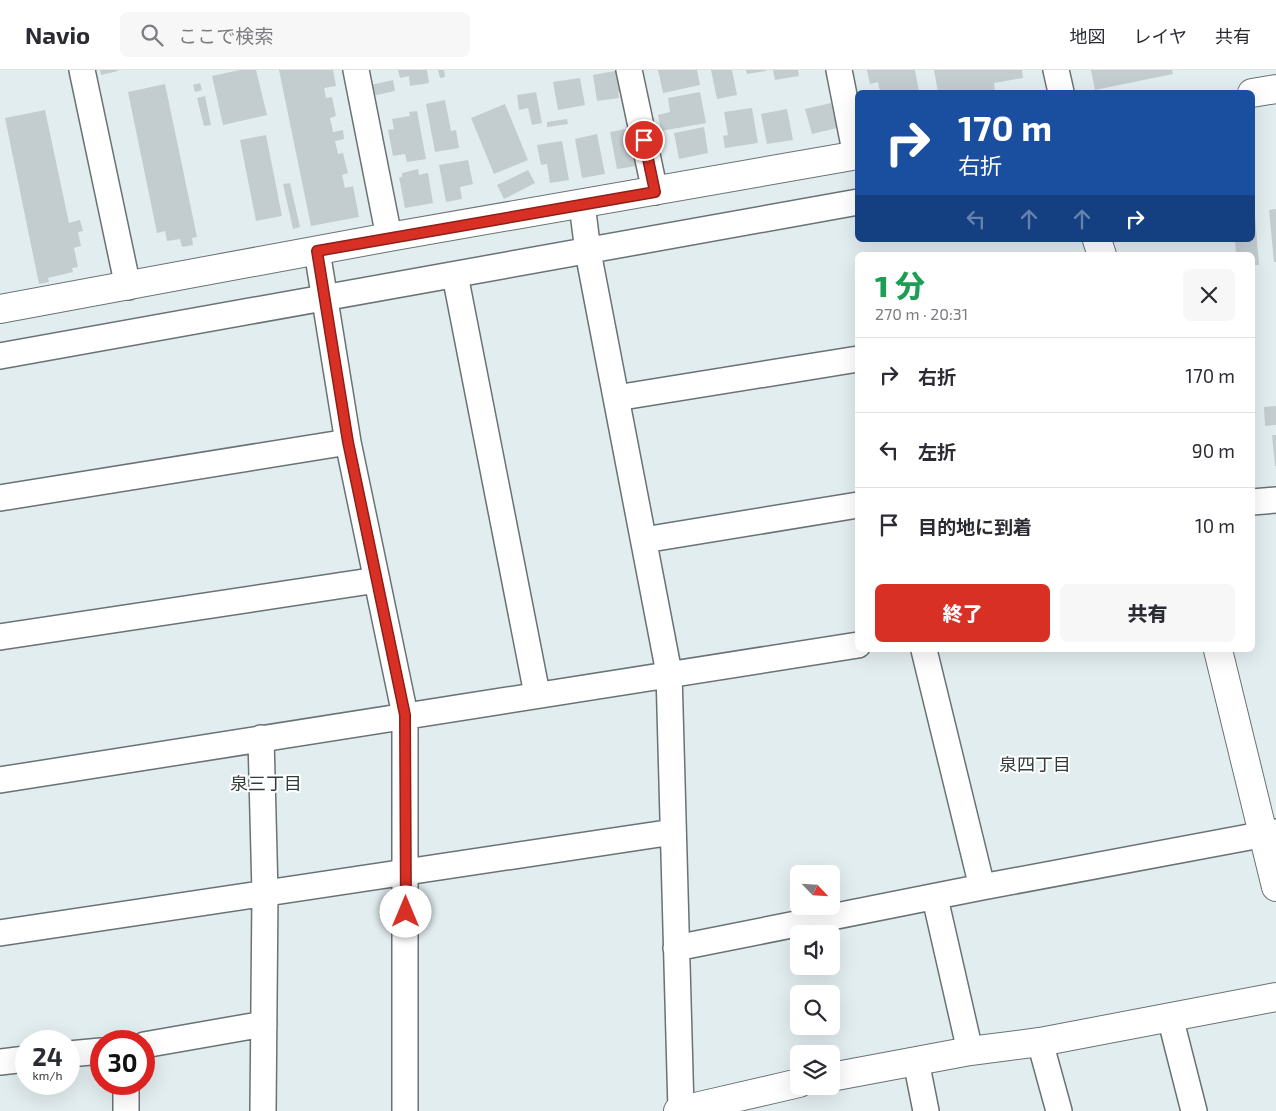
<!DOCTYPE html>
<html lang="ja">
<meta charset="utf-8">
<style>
:root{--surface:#fff;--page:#f7f7f7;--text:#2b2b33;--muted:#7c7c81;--line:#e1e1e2;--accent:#d93025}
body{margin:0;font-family:"Exo 2","Noto Sans JP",sans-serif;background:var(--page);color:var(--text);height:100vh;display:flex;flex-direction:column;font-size:19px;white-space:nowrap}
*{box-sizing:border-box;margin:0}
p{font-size:16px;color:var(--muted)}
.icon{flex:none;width:28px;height:28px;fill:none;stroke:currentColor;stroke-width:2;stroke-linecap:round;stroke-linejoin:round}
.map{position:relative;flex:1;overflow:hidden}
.side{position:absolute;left:855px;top:182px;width:400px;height:400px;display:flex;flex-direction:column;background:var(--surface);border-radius:8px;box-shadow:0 5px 20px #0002}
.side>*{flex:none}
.banner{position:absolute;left:855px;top:20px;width:400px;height:152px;border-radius:8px;box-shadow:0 5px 20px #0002;background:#1a4fa0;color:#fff;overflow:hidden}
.needle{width:32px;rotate:115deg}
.controls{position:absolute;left:790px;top:795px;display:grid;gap:10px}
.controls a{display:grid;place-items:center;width:50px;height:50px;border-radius:8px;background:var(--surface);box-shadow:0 5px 20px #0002;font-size:25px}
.speed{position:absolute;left:15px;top:960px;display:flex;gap:10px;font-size:25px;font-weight:700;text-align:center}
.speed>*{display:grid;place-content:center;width:65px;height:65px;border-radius:50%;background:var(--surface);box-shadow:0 5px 20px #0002;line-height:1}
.speed small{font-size:12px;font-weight:400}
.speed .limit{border:8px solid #d22;background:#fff;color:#111}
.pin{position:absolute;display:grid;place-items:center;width:42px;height:42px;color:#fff;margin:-21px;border:2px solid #fff;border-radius:50%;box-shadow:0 1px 5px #0007}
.me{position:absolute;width:55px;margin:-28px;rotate:0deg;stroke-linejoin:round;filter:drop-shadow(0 0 4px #0008)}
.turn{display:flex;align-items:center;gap:18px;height:105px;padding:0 20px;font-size:22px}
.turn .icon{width:65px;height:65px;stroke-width:2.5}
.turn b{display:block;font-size:35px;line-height:42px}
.lanes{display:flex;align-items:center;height:48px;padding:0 20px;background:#0003;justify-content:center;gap:25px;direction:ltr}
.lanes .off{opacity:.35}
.round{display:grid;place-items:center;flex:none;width:52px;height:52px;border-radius:8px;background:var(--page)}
.overview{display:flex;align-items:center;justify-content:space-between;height:85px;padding:0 20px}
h1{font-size:30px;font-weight:800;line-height:38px;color:#1e9e55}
.button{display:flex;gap:10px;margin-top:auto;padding:10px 20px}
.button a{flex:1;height:58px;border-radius:8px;background:var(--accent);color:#fff;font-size:20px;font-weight:800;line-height:58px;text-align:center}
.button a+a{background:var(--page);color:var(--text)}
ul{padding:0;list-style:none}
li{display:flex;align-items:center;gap:15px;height:75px;padding:0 20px;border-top:1px solid var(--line)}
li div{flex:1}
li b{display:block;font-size:19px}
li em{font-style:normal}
header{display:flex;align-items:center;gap:30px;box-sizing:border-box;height:70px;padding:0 25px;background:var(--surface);border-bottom:1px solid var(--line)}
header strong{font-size:24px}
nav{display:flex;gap:28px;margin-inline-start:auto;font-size:18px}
.search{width:350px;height:45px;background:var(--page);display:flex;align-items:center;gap:12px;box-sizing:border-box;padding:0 18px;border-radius:8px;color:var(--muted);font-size:19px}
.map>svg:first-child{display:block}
.building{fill:#c3cdd0}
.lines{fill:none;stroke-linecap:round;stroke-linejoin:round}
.street-casing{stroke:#697275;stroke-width:28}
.secondary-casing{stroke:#697275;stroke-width:30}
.street{stroke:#fff;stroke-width:25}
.secondary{stroke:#fff;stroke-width:28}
.route-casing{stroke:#8d1f18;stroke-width:12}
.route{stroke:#d93025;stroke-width:9}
.labels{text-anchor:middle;stroke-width:4;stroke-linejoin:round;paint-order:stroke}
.neighbourhood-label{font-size:18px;fill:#313a3c;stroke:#fff}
</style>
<header>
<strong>Navio</strong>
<div class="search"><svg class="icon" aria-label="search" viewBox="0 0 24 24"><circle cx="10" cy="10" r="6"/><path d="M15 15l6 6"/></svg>ここで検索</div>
<nav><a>地図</a><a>レイヤ</a><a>共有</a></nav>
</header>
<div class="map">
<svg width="1276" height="1041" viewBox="0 0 1276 1041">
<rect width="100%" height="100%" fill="#e2edf0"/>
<path class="building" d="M100 0H118V1L101 5Z
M240 0H256L267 45 223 55 212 6Z
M279 0H333L336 16 324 18 326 28 332 27 336 46 330 48 333 62 343 60 344 69 335 71 338 84 343 83 348 103 342 105 345 118 353 116 359 147 311 156Z
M398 0H427L429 13 410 16 409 6 400 8Z
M438 0H444L445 7 440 8Z
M620 0 624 21 618 22 619 28 597 31 593 5Z
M658 0H697L700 15 663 23Z
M711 0H732L737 25 717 29Z
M746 0H766V1L747 4Z
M773 0H798L799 6 775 10Z
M867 0H915L919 21 880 22 878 12 870 14Z
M934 0H1022L1023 8 994 13 995 22H938Z
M1091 0H1172L1173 4 1095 20Z
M580 8 585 35 558 40 553 12Z
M393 10 395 21 372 26 371 15Z
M200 13 202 20 195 22 193 15Z
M165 14 197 167 192 168 193 175 182 177 180 169 167 171 165 161 157 163 128 22Z
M536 22 542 53 532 55 528 38 519 40 517 25Z
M700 22 706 53 661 61 658 45 670 42 668 28Z
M205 26 211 55 204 56 197 28Z
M445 30 451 61 456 60 459 78 435 82 426 34Z
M831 33 837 58 812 64 805 39Z
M505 34 528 90 494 104 471 48Z
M752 38 758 73 725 78 723 66 728 65 724 42Z
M787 39 793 70 767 74 761 44Z
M45 40 69 153 80 150 83 161 78 162 81 176 74 178 78 197 72 198 73 202 48 208 49 212 39 214 5 48Z
M417 41 426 89 407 92 405 84 393 86 388 60 394 59 392 49 410 46 409 42Z
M567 49 568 54 547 57V52Z
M704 57 708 83 679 89 674 63Z
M631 58 637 96 617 99 610 62Z
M597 64 605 104 582 108 575 69Z
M266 65 282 146 256 151 240 70Z
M562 71 569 110 550 113 547 94 541 95 537 75Z
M468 90 473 114 460 117 462 129 446 132 439 95Z
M418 99 419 105 428 103 433 133 405 138 399 107H402V103Z
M528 100 535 113 504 129 497 115Z
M290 113 300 157 293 159 283 114Z
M1276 139V192H1274L1269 140Z
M1255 146 1259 195H1252V185H1236L1235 170H1252V147Z
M1276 336V355L1265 356 1264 337Z
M1272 365H1276V396H1275Z"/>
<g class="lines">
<defs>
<path id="street" d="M82 0 128 217
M356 0 389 167
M629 0 655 122
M839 0 856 86
M1056 0 1061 22
M582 134 588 182 669 603 681 1040
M317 181 348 372 405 645V1041
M455 205 537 624
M0 286 858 132
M616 328 858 289
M0 428 348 372
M1252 432 1276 430
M644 470 858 435
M0 567 377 510
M924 580 982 817
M261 668 265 823 263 1041
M0 710 858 575
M935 828 970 981
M0 863 673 762
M676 878 982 817 1276 762
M1170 947 1194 1041
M1040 972 1059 1041
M144 975 264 954
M69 984 101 981
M916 991 926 1041
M0 992 26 989
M126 1014V1041"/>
<path id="secondary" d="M1252 23 1276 19
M1097 170 1102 185
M0 239 389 167 858 85
M1218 580 1276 817
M831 1007 970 981 1040 972 1276 927
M678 1041 799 1013"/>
</defs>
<use href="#street" class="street-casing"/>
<use href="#secondary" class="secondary-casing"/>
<use href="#street" class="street"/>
<use href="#secondary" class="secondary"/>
</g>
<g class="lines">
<defs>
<path id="route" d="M406 842 405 645 348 372 317 181 655 122 644 70"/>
</defs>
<use href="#route" class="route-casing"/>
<use href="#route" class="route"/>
</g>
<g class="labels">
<g class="neighbourhood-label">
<text x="1035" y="701">泉四丁目</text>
<text x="266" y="720">泉三丁目</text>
</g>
</g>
</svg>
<div class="controls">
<a><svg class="needle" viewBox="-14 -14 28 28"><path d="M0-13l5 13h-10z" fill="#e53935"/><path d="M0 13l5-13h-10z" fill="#7c7c81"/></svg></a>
<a><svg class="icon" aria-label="sound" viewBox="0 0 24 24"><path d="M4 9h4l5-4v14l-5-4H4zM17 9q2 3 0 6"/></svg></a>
<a><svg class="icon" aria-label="search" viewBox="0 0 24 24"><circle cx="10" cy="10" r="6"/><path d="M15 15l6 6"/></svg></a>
<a><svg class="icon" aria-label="layers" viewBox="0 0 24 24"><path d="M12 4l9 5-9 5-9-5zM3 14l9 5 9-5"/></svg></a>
</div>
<div class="speed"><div>24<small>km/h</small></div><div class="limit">30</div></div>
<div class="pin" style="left:644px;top:70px;background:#d93025"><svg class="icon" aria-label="arrive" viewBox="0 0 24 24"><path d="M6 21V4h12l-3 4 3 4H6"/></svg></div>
<svg class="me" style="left:406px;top:842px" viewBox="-20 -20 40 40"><circle r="19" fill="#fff"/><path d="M0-13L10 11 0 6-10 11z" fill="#d93025"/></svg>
<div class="banner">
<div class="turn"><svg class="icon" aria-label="right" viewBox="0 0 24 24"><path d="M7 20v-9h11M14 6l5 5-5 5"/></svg><div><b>170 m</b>右折</div></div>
<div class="lanes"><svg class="icon off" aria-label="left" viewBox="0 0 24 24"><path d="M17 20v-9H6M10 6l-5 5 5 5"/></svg><svg class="icon off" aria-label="ahead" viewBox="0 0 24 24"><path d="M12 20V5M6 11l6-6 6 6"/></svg><svg class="icon off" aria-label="ahead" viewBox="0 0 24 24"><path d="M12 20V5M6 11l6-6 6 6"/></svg><svg class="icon" aria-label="right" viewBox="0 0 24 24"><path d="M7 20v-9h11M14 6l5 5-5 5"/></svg></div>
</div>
<section class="side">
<div class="overview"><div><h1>1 分</h1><p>270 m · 20:31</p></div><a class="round"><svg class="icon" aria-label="close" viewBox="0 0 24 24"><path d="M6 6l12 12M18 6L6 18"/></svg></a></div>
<ul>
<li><svg class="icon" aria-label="right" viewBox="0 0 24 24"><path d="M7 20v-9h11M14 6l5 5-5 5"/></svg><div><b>右折</b></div><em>170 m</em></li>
<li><svg class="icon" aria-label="left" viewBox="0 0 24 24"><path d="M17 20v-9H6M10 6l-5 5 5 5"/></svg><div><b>左折</b></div><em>90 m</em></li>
<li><svg class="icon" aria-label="arrive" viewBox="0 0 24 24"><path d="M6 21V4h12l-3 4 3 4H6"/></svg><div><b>目的地に到着</b></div><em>10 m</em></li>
</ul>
<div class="button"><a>終了</a><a>共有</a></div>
</section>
</div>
